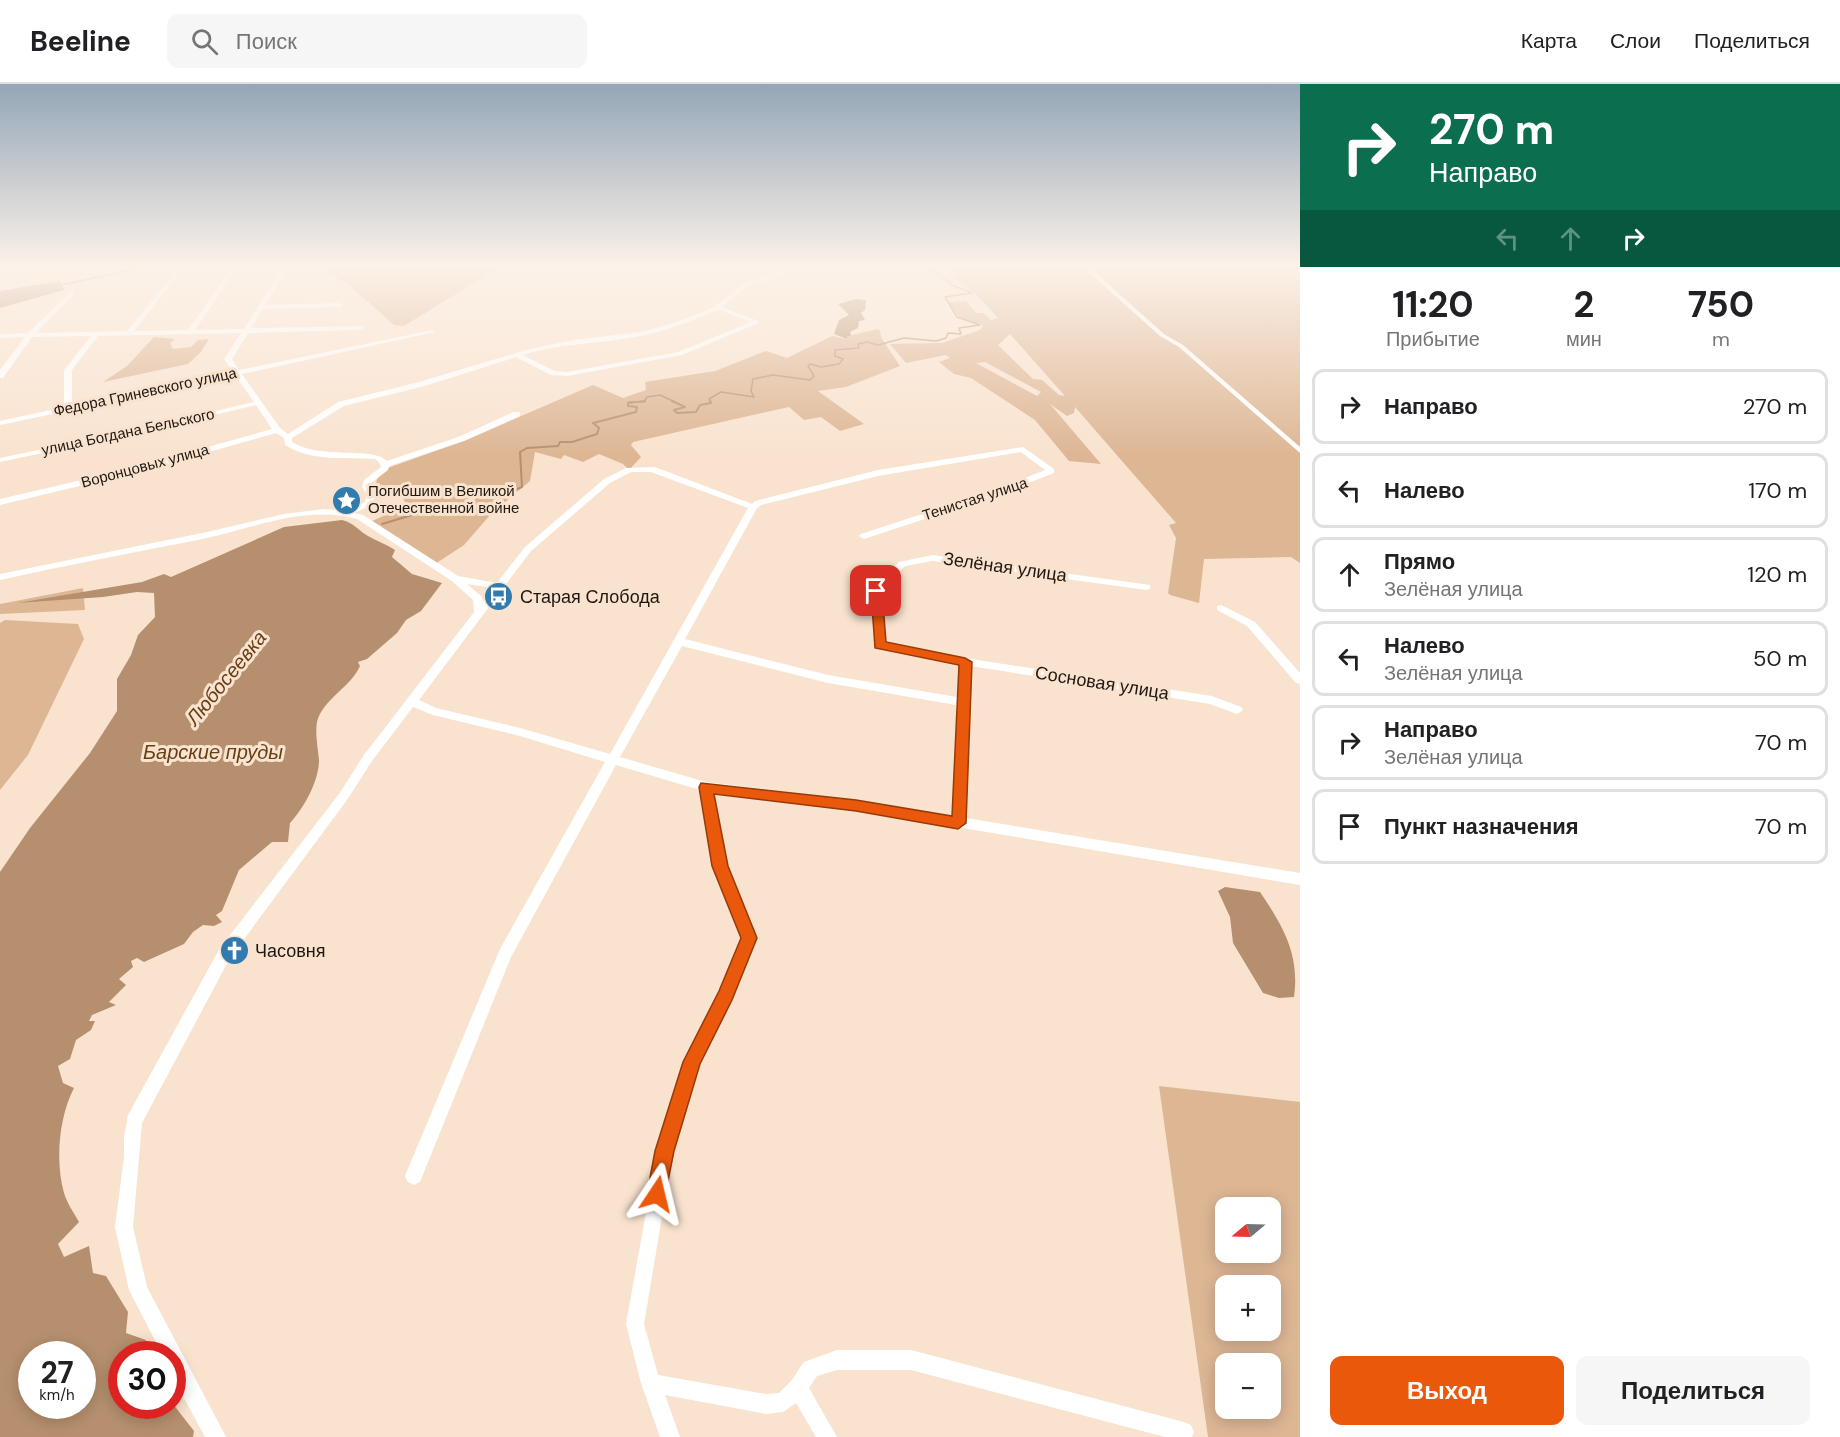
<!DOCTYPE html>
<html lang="ru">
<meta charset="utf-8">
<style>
:root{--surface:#fff;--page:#f6f6f6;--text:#202124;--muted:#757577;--line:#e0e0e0;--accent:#ea580c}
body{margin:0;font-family:"DM Sans",sans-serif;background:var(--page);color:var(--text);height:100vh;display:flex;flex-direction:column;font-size:22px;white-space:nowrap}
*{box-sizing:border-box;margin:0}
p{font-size:20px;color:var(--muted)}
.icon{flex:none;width:33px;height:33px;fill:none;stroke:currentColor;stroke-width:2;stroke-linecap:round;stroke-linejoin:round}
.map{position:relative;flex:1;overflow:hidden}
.side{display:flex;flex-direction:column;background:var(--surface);width:540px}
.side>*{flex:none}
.hud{background:#0b6e4f;color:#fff;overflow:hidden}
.needle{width:39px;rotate:251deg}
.controls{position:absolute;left:1215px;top:1113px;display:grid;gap:12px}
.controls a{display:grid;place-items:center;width:66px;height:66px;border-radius:12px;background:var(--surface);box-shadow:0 3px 15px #0003;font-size:30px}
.speed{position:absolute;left:18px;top:1257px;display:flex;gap:12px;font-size:30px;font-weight:700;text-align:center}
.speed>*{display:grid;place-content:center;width:78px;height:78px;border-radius:50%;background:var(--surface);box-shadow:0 3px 15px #0003;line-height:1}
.speed small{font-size:15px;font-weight:400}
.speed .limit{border:9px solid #d22;background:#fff;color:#111}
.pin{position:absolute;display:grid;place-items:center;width:51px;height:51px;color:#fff;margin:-26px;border-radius:12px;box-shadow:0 3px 9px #0006}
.me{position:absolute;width:66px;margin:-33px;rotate:10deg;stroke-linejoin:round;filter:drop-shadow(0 0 4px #0008)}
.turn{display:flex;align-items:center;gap:21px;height:126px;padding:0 30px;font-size:27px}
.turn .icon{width:78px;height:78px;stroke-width:2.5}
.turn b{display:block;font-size:42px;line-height:51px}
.lanes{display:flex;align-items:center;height:57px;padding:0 30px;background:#0003;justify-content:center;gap:30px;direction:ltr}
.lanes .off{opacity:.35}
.eta{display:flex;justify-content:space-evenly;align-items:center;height:102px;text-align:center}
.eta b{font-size:36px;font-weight:700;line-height:42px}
.action{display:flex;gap:12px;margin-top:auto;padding:12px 30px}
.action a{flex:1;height:69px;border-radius:12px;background:var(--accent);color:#fff;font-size:24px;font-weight:700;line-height:69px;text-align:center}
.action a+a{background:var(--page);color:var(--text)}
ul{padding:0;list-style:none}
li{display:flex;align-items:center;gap:18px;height:75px;margin:0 12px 9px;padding:0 18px;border:3px solid var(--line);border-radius:12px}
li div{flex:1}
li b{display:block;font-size:22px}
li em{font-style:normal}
header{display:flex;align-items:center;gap:36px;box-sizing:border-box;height:84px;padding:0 30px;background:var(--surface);border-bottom:2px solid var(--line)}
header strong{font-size:28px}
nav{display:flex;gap:33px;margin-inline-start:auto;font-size:21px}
.search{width:420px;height:54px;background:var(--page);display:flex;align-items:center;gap:15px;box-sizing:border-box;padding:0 21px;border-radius:12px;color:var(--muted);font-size:22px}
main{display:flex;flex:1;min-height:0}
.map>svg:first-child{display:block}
.green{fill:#ddb694;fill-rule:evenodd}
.water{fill:#b6906e;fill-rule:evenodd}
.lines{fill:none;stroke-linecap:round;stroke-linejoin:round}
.stream-far1{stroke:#b6906e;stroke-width:1.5}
.stream{stroke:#b6906e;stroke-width:2}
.minor{fill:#fff;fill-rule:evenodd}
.route{fill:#ea580c;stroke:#983908;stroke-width:1.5}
.labels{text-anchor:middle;stroke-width:6;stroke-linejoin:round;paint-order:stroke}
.far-street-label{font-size:15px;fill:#1e1710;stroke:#f9e3cf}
.far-poi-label{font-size:15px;fill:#1e1710;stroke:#f9e3cf;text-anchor:start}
.street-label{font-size:18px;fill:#1e1710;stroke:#f9e3cf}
.poi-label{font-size:18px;fill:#1e1710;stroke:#f9e3cf;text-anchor:start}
.water-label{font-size:20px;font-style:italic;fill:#663f17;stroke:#f9e3cf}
</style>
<header>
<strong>Beeline</strong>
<div class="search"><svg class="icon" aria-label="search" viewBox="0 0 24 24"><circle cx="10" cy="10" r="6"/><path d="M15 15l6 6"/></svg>Поиск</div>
<nav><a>Карта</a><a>Слои</a><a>Поделиться</a></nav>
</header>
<main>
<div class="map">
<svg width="1300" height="1353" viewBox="0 0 1300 1353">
<rect width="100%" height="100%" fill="#f9e3cf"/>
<path class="green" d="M319 183H500L404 242 394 241 349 201Z
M950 183H1300V479L1291 473 1204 475 1199 519 1170 511 1168 509 1176 454 1169 441 1176 439 1075 323 1074 329 1067 332 1050 320 1101 380 1069 377 1035 336 971 294 954 290 939 278 950 274 946 271 906 279 890 260 942 259 980 246 983 241 961 235 948 218 966 217 976 229H984L991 236 998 234 974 208 954 195 959 192ZM1010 250 1065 312 1059 311 1042 296 1033 295 998 261ZM985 278 1041 308 1037 312 976 279Z
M879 245 882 255 900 282 846 303 818 307 864 340 840 347 821 333 804 336 789 323 633 358 631 361 641 373 629 386 623 380 599 370 583 378 564 371 561 375 535 368 530 397 491 430 464 461 435 480 372 437 406 422 402 410 387 405 374 412 377 395 388 384 466 356 593 301 623 314 646 306 645 298 715 287 766 267 787 274 832 252 847 255V252Z
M154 253 175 255 170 259 173 265 191 263 198 256 209 255 200 269 188 280 103 298 127 282Z
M83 504 85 526 0 530V520Z
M5 536 78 540 84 555 28 671 0 706V539Z
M1159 1002 1300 1018V1353H1208ZM1226 1124H1270V1168H1226ZM1226 1202H1270V1246H1226ZM1226 1280H1270V1324H1226Z"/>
<path class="water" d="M60 197 64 206 0 224V207Z
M856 215 866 216 865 226 861 229 865 236 859 237 858 244 850 248 851 252H847V255L834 250 839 236 849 231 838 220Z
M342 436C354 439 358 446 368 452 377 457 386 460 395 466L392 473 412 490 442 499 421 527 406 536 397 549 367 575 358 578 360 582C351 603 323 615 317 638 315 649 318 665 319 676 319 697 304 724 290 739L288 758H272L239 786 222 827 216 831 222 838 214 842 203 841 193 848 184 860 144 878 137 874 131 877 133 883 119 895 126 901 109 918 116 921 92 931 89 937H95L91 946 76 956 70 975 58 982 63 999 74 1004C59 1033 55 1077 64 1109 67 1119 74 1129 79 1138L58 1160 64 1173 89 1162 93 1189 106 1192 128 1228 126 1249 146 1256V1270H122V1322L173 1320 194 1347 193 1353H0V788L30 744 90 669 117 627V595L131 571 138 551 155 533 154 509 137 508 103 513 17 519 142 498 164 490 171 493 284 443ZM32 1270H82V1322H32Z
M1225 803 1260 808C1283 842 1300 870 1294 913L1279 914 1263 909 1233 859 1230 833 1218 807Z"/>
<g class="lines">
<path class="stream-far1" d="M60 201 146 183
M629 318H644L647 313 660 311 675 318
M711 318 709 315 721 308 754 313 751 307 753 295 773 291 810 296 814 292 808 282 810 280 821 283 839 280 843 275 835 272V266L859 264 858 260 867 258 878 261 904 254 936 257 946 254 948 249 961 250 959 244 980 241 957 233 945 213 972 209 952 201 936 188 915 183"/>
<path class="stream" d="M672 317 685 323 674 326 677 329 696 328 700 321 711 319 710 317
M382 440 422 428 426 424 442 429 497 422V413L522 403 520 368 527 364 558 362 560 358H572L597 350 599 344 593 339 636 328 637 323 628 322V319L645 317"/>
<path class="minor" d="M0 183H6L0 185Z
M232 183H238L195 246 244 245 283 183H289L265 221 340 219 343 221 340 223 263 225 251 244 361 242 364 244 361 246 248 249 232 275 239 286 432 246 435 248 242 290 280 344 288 350 338 318 419 298 526 266 573 256 640 248 674 239 712 224 744 200 798 183H806L748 202 721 223 759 237V239L682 271 567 292 551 291 516 273 425 302 344 322 292 354V358C320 376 373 362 387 377L458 353 514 328H520V332L464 357 389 382 388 386 371 399 370 403 375 410 372 421 354 429 363 431 458 492 497 499 525 463 604 395 626 384 655 383 752 420 755 417 878 386 1023 363 1054 385V389L995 412 864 455 859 452 861 450 989 408 1045 386 1021 368 878 392 761 421 757 424 685 555 828 591 957 613 959 581 880 565 875 561 871 506 899 478 933 471 1150 501V505L1147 506 933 477 905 482 881 507 885 558 965 574 1212 612 1241 623 1243 626 1237 630 1210 620 970 582 966 734 1300 789V801L856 726 713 709 727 782 756 854 731 916 699 980 673 1067 644 1240 658 1291 766 1310 779 1309 791 1297 804 1278 837 1266H911L1184 1338 1191 1341 1194 1348 1192 1353H1165L911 1286H837L817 1292 809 1304 837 1353H816L796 1319 783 1328 766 1330 665 1311 680 1353H660L641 1299 626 1240 657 1067 684 978 720 908 742 854 713 782 700 706 616 681 511 873 420 1098 414 1101 408 1098 405 1092 500 865 605 678 520 652 433 631 413 623 372 677 347 716 230 874 142 1039 133 1143 147 1203 226 1353H205L172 1292V1270H162L129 1206 115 1143 124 1073V1053L128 1031 220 864 339 710 364 671 474 528 473 516 452 497 357 435C305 421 254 444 203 455 136 468 68 481 0 496V490L207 448 284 430 324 425 346 427 365 418 367 410 362 403 364 396 381 383 379 378 375 375C344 373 312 378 285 361L284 354 276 349 134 389 0 421V415L129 385 272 345 256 321 147 347 0 378V374L147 343 254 318 236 292 0 341V337L64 323V286L91 252 32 253 3 294H0V286L25 253 0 254V250L28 249 72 207 74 208V210L36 249 127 247 179 184 181 187 134 247 188 246ZM715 227H722L751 238 678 268 567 288 555 287 522 271C561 259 601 260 641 252 666 247 691 237 715 227ZM241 249 224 275 233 288 72 322V286L98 252ZM631 388H651L748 424 610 670 520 644 436 624 419 616 531 467 610 399ZM467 500 493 504 483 517 482 513ZM682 562 828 599 956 621 957 663 953 732 856 716 706 698 620 673Z
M1083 183H1089L1164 250 1183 261 1300 363V369L1179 263 1160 252Z
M1221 521 1255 538 1300 589V600L1296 599 1247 542 1217 526V522Z"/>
</g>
<linearGradient id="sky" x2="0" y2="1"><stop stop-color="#94a6b7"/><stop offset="0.49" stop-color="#fcf2e9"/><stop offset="1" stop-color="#fcf2e9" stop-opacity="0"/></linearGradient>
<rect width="1300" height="372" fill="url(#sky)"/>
<path class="route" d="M876 503 882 507 886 558 965 574 972 578 966 739 958 745 856 727 714 710 728 782 757 854 732 916 700 980 674 1067 664 1117 657 1120 650 1117 647 1110 655 1067 683 978 719 907 741 854 712 782 699 703 701 699 856 716 952 732 959 581 875 564 871 507Z"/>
<defs>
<symbol id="sight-disc" viewBox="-11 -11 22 22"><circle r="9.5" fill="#327baf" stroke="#f9e3cf"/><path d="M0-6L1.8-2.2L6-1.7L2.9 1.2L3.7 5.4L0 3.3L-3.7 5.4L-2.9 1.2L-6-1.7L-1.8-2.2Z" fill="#fff"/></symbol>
<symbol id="bus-disc" viewBox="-11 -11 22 22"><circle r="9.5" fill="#327baf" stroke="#f9e3cf"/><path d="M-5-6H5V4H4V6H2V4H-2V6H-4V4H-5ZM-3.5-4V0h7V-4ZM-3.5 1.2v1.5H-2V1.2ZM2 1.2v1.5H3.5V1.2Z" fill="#fff"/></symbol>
<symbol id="church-disc" viewBox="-11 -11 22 22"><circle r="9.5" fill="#327baf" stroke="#f9e3cf"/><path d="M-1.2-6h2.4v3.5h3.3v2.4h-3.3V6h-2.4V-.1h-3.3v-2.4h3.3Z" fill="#fff"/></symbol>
</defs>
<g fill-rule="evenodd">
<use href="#sight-disc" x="330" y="400" width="33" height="33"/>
<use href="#bus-disc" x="482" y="496" width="33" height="33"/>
<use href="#church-disc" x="218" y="850" width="33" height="33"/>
</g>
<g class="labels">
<g class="far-street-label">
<text transform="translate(145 308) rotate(-12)" y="5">Федора Гриневского улица</text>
<text transform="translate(128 348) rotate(-12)" y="5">улица Богдана Бельского</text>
<text transform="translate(145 382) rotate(-15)" y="5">Воронцовых улица</text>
<text transform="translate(975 415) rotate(-18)" y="5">Тенистая улица</text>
</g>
<g class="far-poi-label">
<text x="368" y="412">Погибшим в Великой<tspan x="368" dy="17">Отечественной войне</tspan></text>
</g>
<g class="street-label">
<text transform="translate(1005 483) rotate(8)" y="6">Зелёная улица</text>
<text transform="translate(1102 599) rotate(9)" y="6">Сосновая улица</text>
</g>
<g class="poi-label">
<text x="520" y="519">Старая Слобода</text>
<text x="255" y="873">Часовня</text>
</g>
<g class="water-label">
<text transform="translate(226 594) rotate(-51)" y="7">Любосеевка</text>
<text x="213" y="675">Барские пруды</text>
</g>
</g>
</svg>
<div class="controls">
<a><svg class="needle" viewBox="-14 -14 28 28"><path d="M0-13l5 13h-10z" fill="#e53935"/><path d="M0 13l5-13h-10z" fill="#757577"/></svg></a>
<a>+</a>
<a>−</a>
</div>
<div class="speed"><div>27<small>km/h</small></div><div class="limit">30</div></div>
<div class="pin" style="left:876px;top:507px;background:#d93025"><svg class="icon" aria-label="arrive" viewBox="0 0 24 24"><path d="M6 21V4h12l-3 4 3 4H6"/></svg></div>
<svg class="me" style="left:657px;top:1110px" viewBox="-20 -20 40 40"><path d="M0-17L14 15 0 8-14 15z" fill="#ea580c" stroke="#fff" stroke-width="4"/></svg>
</div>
<section class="side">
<div class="hud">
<div class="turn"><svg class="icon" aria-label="right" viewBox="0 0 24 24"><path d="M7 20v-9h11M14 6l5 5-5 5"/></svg><div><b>270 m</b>Направо</div></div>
<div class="lanes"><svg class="icon off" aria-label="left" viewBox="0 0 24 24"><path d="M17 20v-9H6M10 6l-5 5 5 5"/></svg><svg class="icon off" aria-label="ahead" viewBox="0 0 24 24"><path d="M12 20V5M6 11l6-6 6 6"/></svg><svg class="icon" aria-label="right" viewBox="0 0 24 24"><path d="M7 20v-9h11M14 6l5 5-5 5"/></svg></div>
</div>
<div class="eta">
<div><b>11:20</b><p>Прибытие</p></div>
<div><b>2</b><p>мин</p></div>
<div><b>750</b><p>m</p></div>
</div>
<ul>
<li><svg class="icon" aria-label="right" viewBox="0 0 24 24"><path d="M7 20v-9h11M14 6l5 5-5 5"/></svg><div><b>Направо</b></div><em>270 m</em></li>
<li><svg class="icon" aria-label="left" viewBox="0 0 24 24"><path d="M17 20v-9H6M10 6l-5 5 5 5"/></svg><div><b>Налево</b></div><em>170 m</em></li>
<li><svg class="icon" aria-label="ahead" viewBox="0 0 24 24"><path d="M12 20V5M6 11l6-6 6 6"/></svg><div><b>Прямо</b><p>Зелёная улица</p></div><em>120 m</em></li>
<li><svg class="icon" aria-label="left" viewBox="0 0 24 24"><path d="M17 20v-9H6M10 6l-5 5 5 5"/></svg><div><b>Налево</b><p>Зелёная улица</p></div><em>50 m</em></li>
<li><svg class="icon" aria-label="right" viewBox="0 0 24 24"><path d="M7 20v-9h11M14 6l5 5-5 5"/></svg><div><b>Направо</b><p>Зелёная улица</p></div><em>70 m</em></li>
<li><svg class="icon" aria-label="arrive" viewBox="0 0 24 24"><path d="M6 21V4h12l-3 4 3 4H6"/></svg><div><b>Пункт назначения</b></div><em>70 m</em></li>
</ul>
<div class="action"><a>Выход</a><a>Поделиться</a></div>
</section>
</main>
